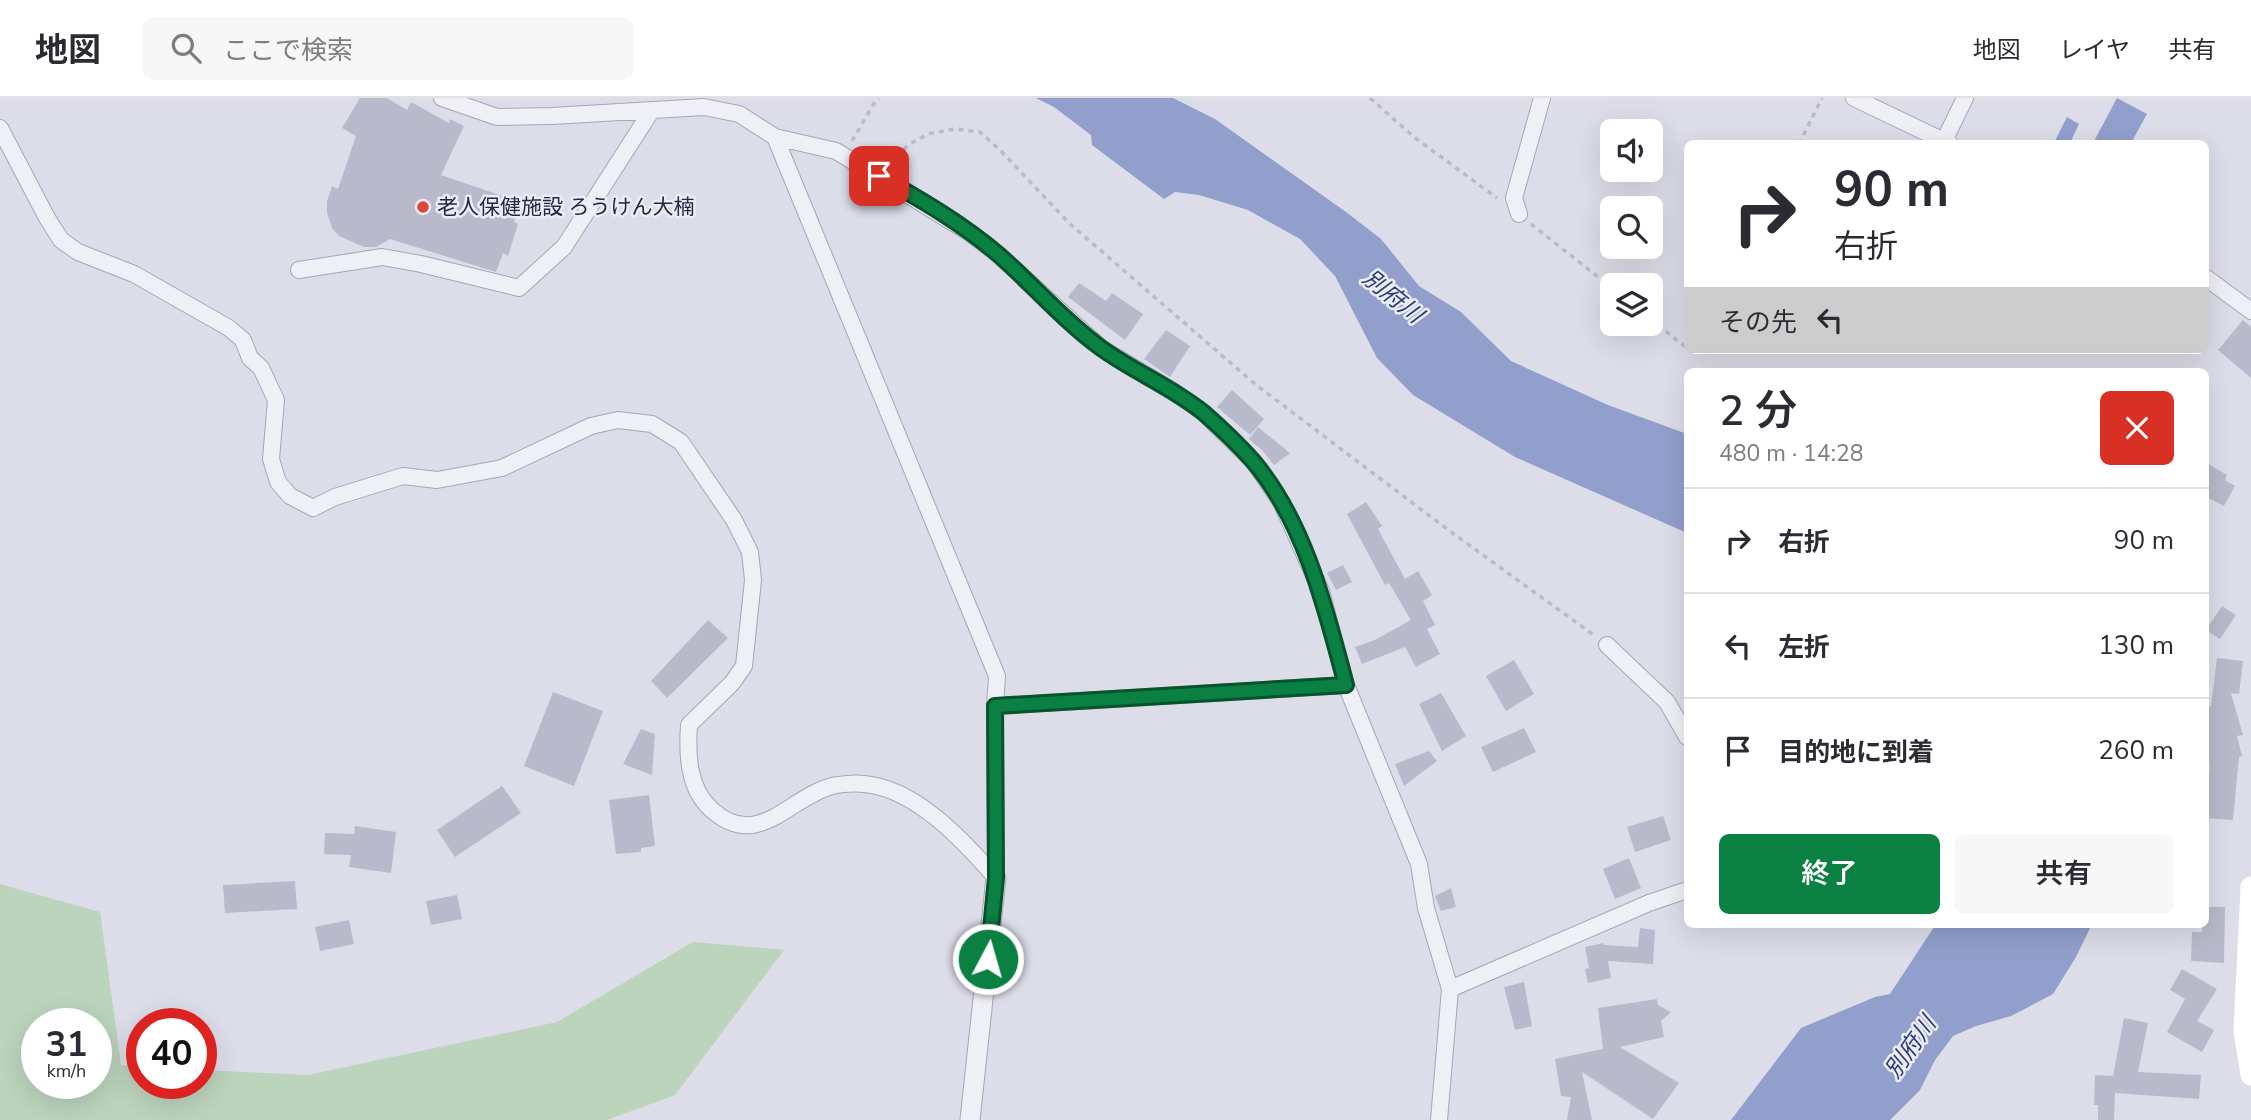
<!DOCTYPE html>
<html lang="ja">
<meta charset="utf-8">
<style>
:root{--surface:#fff;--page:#f7f7f7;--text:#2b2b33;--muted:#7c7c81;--line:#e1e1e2;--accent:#0b8043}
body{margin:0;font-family:"Nunito Sans","Noto Sans JP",sans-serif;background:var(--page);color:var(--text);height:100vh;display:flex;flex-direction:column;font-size:26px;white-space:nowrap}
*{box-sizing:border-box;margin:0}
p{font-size:23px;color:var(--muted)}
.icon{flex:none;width:38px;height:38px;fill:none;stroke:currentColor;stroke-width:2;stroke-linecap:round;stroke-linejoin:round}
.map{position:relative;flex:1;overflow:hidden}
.sheet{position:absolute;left:1684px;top:270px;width:525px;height:560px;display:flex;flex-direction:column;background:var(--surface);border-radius:10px;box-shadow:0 7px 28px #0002}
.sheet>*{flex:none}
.guide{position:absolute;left:1684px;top:42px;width:525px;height:214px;border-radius:10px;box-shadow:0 7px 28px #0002;background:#fff;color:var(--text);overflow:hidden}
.tools{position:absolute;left:1600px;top:21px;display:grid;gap:14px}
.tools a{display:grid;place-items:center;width:63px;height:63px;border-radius:10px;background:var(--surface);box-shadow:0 7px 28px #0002;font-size:35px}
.speed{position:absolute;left:21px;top:910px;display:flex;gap:14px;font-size:35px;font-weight:700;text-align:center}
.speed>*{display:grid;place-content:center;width:91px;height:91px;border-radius:50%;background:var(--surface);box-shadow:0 7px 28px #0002;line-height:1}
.speed small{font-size:18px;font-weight:400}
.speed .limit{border:10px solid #d22;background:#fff;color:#111}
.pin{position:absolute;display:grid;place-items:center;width:60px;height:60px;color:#fff;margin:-30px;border-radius:14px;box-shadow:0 4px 10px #0006}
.me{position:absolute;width:77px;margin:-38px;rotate:6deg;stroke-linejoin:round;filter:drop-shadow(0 0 5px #0008)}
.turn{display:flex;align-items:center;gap:24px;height:147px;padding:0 35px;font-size:32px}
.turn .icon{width:91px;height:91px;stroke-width:2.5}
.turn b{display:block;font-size:49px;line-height:60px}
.then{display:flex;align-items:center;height:66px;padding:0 35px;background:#0003;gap:14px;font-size:26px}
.round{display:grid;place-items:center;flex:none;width:74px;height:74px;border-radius:10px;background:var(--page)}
.headline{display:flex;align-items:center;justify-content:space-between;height:119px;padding:0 35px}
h1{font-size:42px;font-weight:600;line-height:52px}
.primary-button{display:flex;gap:14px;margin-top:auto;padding:14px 35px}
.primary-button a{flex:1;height:80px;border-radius:10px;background:var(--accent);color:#fff;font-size:28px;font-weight:600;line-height:80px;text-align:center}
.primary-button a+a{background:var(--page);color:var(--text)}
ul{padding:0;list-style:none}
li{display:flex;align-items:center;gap:21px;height:105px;padding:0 35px;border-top:2px solid var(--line)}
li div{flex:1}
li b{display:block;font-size:26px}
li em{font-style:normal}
header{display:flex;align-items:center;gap:42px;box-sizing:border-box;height:98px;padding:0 35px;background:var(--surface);border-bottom:2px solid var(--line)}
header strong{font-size:33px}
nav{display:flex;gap:38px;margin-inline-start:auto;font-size:24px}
.search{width:490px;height:63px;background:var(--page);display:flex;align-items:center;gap:18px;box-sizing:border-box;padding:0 24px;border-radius:10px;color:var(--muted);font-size:26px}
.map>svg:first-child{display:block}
.green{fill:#bcd3bc;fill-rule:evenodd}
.water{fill:#929fcd}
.building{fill:#b8bacb}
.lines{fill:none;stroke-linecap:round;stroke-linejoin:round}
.minor-casing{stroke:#a5a6b6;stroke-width:18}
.tertiary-casing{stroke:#a5a6b6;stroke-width:21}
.path{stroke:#babbc7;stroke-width:3.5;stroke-dasharray:5 5;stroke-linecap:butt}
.minor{stroke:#efeff6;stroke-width:16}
.tertiary{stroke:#efeff6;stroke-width:19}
.secondary{stroke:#fff;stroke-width:21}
.route-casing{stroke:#07532c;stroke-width:18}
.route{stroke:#0b8043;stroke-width:12}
.poi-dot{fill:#dd4531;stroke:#ebedf5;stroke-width:2.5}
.labels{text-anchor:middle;stroke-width:5;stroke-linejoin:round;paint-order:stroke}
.poi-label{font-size:21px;fill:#242740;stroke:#ebedf5;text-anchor:start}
.water-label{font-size:23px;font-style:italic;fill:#2a3878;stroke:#ebedf5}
</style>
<header>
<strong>地図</strong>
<div class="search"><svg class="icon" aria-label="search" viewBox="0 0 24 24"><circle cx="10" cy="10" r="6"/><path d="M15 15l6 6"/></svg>ここで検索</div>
<nav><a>地図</a><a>レイヤ</a><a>共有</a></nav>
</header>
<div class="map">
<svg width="2251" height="1022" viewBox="0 0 2251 1022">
<rect width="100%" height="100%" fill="#dcdde8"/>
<path class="green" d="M0 786 100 814 121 967 142 968V985H201V972L308 977 557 924 693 844 784 852 675 997 607 1022H0ZM37 926H96V985H37Z"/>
<path class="water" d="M1036 0H1173L1215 21 1346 114 1381 141 1419 188 1461 214 1511 263 1608 307 1687 336V435L1515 359 1413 297 1377 260 1335 178 1300 141 1248 112 1199 97 1175 94 1164 101 1092 47 1091 37 1054 9Z
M2117 0 2147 16 2131 45H2093Z
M2067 19 2079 26 2070 45H2054Z
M1936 826H2092L2076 859 2053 896 2011 918 1976 928 1953 938 1935 962 1920 992 1890 1022H1731L1801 930 1875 899 1890 896Z"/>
<path class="building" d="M360 0H387L407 12 411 4 449 25 450 21 464 28 441 77 520 104 514 124 518 126 508 158 503 155 496 174 390 141 376 149H364L339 138 332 130 327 115V103L332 88 338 91 356 38 342 30Z
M1079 185 1106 203 1112 195 1143 216 1125 242 1068 199Z
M2243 222 2251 229V280L2218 252Z
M1166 232 1190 248 1170 279 1144 261Z
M1232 292 1264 321 1250 337 1217 309Z
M1258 329 1290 355 1274 367 1262 352 1249 341Z
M2205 364 2227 377 2225 382 2235 388 2224 408 2205 398Z
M1366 404 1382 428 1378 431 1405 481 1418 473 1432 497 1423 503 1435 527 1427 531 1440 556 1416 569 1405 549 1362 566 1355 549 1375 542 1411 522 1389 485 1385 487 1347 416Z
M1343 467 1352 484 1336 492 1327 475Z
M2222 508 2236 517 2220 541 2206 532Z
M708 522 728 540 667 600 651 583Z
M2217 560 2243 563 2239 596 2231 595 2243 637 2237 638 2242 658 2239 659 2233 722 2205 720 2210 666 2207 667V608H2211Z
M1514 562 1534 596 1506 613 1486 578Z
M553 594 603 613 574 688 524 668Z
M1441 595 1466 638 1442 653 1419 606Z
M1524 630 1536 654 1493 674 1481 649Z
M641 631 655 636 652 677 623 666Z
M1429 653 1437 663 1404 688 1395 666Z
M502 688 521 715 455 759 437 732Z
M649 697 655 748 641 750V754L616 756 609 702Z
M1663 718 1671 742 1635 754 1627 729Z
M355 728 396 734 391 775 349 769 351 757 324 756 325 735 354 736Z
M1629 760 1641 790 1615 801 1603 771Z
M295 783 297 811 225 815 223 787Z
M1451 790 1456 809 1441 813 1435 798Z
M457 797 462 821 431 827 426 803Z
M2205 809H2225L2224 865 2191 863 2192 834H2202V826H2205Z
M349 822 354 846 320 853 315 829Z
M1640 830 1655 832 1653 866 1608 863 1611 880 1588 885 1585 871 1589 870 1585 849 1604 845V847L1638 849Z
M2182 871 2217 891 2197 923 2214 932 2202 954 2167 934 2185 901 2170 892Z
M1524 884 1532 928 1515 932 1504 889Z
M1657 901 1658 907 1671 914 1661 923 1664 939 1620 949 1679 985 1653 1021 1582 974 1592 1022H1567L1571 999 1561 998 1555 961 1603 951 1598 910Z
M2124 920 2148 925 2138 974 2201 977 2199 1001 2115 995 2114 1022H2098V1007H2094L2095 977 2113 978Z"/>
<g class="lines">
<defs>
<path id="minor" d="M442 0 497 19 552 18 704 9 739 16 775 39 836 53 970 135 999 157 1101 250 1173 293 1204 315 1254 364 1281 404 1321 493 1346 587 1419 766 1426 810 1450 891 1439 1022
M1854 0 1950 46
M0 30 47 120 61 142 78 154 134 176 229 230 243 242 250 260 261 270 276 302 271 361 278 384 290 398 313 410 335 399 403 378 437 382 502 370 591 328 618 322 652 326 681 344 734 422 750 454 753 482 744 568 732 585 689 627C687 657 688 691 712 712 758 753 788 700 832 688 840 686 855 685 864 686 915 690 964 743 996 780
M775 39 997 578 995 608 996 780
M1944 43 1965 0
M1519 116 1514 100 1542 0
M299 172 382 159 421 166 519 190 564 149 652 12
M2205 179 2251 213
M1607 547 1667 604 1687 639
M995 608 1346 587
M1450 891 1649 805 1687 792"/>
<path id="tertiary" d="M970 1022 996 780"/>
</defs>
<use href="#minor" class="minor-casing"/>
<use href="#tertiary" class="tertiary-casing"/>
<path class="path" d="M1370 0 1414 39 1497 100
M852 43 873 7 879 0
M1799 46 1822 0
M890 66 908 47 928 36 954 31 980 34 1000 52 1070 126 1255 286 1447 431 1595 538
M1531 126 1612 190
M1650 221 1687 250
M1689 252 1694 256 1696 252"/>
<use href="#minor" class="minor"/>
<use href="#tertiary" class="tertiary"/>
<path class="secondary" d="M2251 789 2244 933 2251 977"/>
</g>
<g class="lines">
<defs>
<path id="route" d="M879 78C920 101 963 126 999 157 1033 187 1064 223 1101 250 1134 274 1172 289 1204 315 1221 330 1239 347 1253 363 1305 424 1326 512 1346 587L995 608 996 780 988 861"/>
</defs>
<use href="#route" class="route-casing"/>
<use href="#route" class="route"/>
</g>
<circle class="poi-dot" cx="423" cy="109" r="7"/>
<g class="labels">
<g class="poi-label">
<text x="437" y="116">老人保健施設 ろうけん大楠</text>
</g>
<g class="water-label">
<text transform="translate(1393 198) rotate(39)" y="8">別府川</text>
<text transform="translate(1910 949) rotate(-55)" y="8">別府川</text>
</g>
</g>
</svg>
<div class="tools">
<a><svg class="icon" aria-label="sound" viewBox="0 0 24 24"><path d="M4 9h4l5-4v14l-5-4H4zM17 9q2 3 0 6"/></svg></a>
<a><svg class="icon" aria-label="search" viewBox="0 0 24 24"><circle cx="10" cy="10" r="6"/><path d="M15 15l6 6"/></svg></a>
<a><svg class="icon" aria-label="layers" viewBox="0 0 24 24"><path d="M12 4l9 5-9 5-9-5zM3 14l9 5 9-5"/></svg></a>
</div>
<div class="speed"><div>31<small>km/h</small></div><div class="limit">40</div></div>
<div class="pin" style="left:879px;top:78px;background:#d93025"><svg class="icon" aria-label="arrive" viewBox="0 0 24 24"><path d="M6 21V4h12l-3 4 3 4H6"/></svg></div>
<svg class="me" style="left:988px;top:861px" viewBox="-20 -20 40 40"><circle r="17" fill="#0b8043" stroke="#fff" stroke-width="3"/><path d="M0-11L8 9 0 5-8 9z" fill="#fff"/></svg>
<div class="guide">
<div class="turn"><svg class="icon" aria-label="right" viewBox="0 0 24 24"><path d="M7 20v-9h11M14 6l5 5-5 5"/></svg><div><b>90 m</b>右折</div></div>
<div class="then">その先<svg class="icon" aria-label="left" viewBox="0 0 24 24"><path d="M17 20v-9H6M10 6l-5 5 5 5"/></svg></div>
</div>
<section class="sheet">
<div class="headline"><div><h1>2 分</h1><p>480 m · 14:28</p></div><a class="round" style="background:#d93025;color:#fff"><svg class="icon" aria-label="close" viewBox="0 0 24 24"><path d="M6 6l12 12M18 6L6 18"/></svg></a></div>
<ul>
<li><svg class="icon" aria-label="right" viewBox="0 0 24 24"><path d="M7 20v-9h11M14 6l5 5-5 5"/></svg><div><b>右折</b></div><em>90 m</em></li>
<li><svg class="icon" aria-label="left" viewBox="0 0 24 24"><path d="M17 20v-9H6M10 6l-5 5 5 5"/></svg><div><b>左折</b></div><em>130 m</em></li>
<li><svg class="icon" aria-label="arrive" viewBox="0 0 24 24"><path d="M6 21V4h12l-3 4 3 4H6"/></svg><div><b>目的地に到着</b></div><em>260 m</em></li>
</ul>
<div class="primary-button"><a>終了</a><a>共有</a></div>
</section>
</div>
